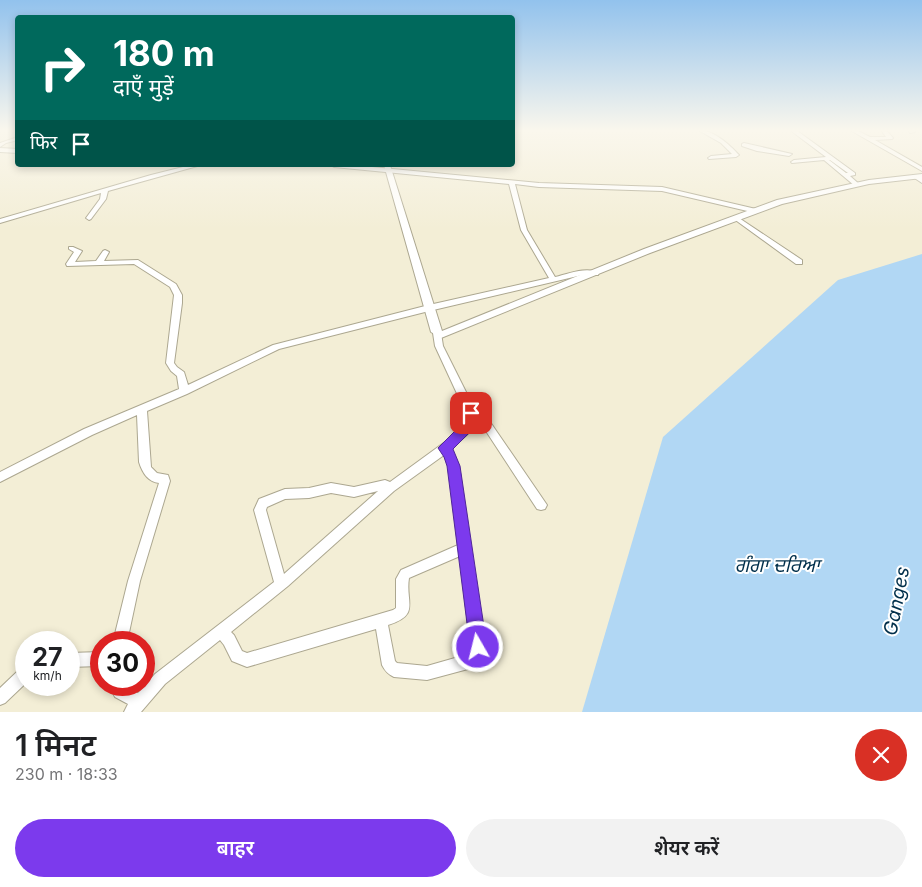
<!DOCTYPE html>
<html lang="hi">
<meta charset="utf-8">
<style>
:root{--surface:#fff;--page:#f2f2f2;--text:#202124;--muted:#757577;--accent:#7c3aed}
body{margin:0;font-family:Inter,"Noto Sans Devanagari","Noto Sans Gurmukhi",sans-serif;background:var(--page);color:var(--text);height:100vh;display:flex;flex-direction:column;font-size:19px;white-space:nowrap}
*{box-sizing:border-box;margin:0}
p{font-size:16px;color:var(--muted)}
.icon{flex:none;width:28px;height:28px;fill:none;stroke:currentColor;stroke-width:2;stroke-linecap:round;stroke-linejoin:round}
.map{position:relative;height:712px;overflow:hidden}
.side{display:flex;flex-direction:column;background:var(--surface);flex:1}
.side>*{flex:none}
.guide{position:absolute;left:15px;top:15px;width:500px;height:152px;border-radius:5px;box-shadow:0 2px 8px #0003;background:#00695c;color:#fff;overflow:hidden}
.speed{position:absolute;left:15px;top:631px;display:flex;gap:10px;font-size:25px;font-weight:700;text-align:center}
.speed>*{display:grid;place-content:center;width:65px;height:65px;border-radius:50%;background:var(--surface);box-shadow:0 2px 8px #0003;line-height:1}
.speed small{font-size:12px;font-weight:400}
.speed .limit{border:8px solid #d22;background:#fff;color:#111}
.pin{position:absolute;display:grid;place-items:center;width:42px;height:42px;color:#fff;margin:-21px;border-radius:10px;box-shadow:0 2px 8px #0006}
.me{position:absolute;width:55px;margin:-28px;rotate:352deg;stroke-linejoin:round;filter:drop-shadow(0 0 4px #0008)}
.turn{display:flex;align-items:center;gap:18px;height:105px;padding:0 15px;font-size:22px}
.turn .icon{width:65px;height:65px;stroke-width:2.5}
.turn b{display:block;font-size:35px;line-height:42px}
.then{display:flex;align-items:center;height:48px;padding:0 15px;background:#0003;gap:10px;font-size:19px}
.round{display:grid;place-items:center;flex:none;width:52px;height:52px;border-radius:26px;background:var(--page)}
.summary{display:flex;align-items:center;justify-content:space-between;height:85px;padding:0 15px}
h1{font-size:30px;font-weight:600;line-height:38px}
.button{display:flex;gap:10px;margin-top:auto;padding:10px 15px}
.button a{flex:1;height:58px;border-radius:30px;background:var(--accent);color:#fff;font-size:20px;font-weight:600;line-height:58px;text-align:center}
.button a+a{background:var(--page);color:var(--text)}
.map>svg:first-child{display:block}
.water{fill:#b1d7f4}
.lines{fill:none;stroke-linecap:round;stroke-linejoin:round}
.minor-casing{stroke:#aca790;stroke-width:2}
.major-casing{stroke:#aca790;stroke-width:2}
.minor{fill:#fff;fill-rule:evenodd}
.major{fill:#fff;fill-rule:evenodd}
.route{fill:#7c3aed;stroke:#51269a}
.labels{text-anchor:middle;stroke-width:4;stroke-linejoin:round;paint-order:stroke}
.near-water-label{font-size:19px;font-style:italic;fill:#002f4b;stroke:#fff}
</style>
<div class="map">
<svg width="922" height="712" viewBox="0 0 922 712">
<rect width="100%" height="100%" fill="#f3eed6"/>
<path class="water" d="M922 254V712H582L663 437 838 280Z"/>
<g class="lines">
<defs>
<path id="minor" d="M698 130C713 130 729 144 739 155L736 157 709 159 708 158 711 156 732 154 721 143Z
M790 130H796L855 173V175L850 176 859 184V186H855L824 160 792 163 791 162 794 160 826 157ZM829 160H830L848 173H846Z
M850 130H856L870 137H886L881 130H886L893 138 892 139 875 140 922 167V171Z
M908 130H912L915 132 910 133Z
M18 137V140L6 143 0 147V143Z
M744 143 792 154 789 156 757 151 742 146V144Z
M0 148 18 149V153L0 152Z
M191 165H201L108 191 106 199 91 219 89 220 86 218 100 199 101 193 0 223V219L151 175Z
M331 165H351L539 183 662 187 756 209 759 211 756 213 662 191 539 187 515 184 527 230 555 277C568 274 587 266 599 273L598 275H582L429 311 279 349 187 394 147 411 151 467 157 473 168 475 170 481 140 581 127 642H113L128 581 159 483C148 482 142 472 139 462L137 415 92 435 0 482V472L84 429 179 389 177 376 171 371 166 363 174 295 170 287 134 264 67 266 66 264 74 252 69 249V247H73L82 251 75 262 96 261 103 251 105 250 109 252 104 261 138 260 176 284 182 295V303L174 363 177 367 184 372 188 385 273 345 429 305 549 278 521 230 509 184 334 167Z
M913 175H917L922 178V183L913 177Z
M736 216 802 260V264H796L734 219V217Z
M437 330 441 333 443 346 475 410 486 416 547 505 545 509 541 510 537 509 480 422 474 419 470 432 451 449 459 466 485 652 479 664 468 669 427 680 394 677C388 674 385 671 382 665L376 629 247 667 232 661 224 645 220 640 165 684 141 712H124L128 704 115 697 109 685H124L131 691 138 693 155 674 274 582 254 510 259 499 285 489 309 488 331 483 354 487 385 480 390 482 449 439 462 427 466 413 435 346 433 333ZM444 455 449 466 458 545 401 570 396 579V608L393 610 247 653 242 651 234 635 231 632 288 586 394 491ZM378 491 284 574 266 510 267 507 285 499 309 498 331 493 354 497ZM460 556 471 651 469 654 427 666 397 663 395 661 388 625C421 615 405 602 409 578Z
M101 652V666L69 667V653Z
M26 666V683L5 703 0 705V688L21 668Z"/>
<path id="major" d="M384 165H390L442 331 644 249 777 200 869 180 922 174V178L869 184 782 204 650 253 441 338 431 332Z"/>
</defs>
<use href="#minor" class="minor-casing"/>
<use href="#major" class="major-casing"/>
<use href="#minor" class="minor"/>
<use href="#major" class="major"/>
</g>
<linearGradient id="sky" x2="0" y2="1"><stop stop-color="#92c2ed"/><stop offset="0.57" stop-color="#faf7ed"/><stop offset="1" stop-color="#faf7ed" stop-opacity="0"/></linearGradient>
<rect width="922" height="229" fill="url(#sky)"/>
<path class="route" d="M471 408 476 409 477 413 470 432 453 449 460 466 487 647 485 653 478 656 472 653 470 647 447 466 444 457 438 448 460 426 467 409Z"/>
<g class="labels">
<g class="near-water-label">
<text x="777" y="572">ਗੰਗਾ ਦਰਿਆ</text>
<text transform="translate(896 601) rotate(-79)" y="7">Ganges</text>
</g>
</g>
</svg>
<div class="speed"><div>27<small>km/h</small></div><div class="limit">30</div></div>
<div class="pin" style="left:471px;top:413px;background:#d93025"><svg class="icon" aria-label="arrive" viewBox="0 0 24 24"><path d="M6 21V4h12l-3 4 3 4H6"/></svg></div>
<svg class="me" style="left:478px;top:647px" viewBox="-20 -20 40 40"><circle r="17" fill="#7c3aed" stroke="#fff" stroke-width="3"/><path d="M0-11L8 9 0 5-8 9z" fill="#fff"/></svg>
<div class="guide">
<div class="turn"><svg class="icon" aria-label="right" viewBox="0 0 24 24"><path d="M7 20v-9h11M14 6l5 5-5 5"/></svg><div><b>180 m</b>दाएँ मुड़ें</div></div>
<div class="then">फिर<svg class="icon" aria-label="arrive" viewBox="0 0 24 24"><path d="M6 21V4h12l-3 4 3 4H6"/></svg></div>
</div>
</div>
<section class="side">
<div class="summary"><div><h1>1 मिनट</h1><p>230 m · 18:33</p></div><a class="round" style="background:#d93025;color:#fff"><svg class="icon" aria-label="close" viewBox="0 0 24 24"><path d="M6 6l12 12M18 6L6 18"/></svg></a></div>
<div class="button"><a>बाहर</a><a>शेयर करें</a></div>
</section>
